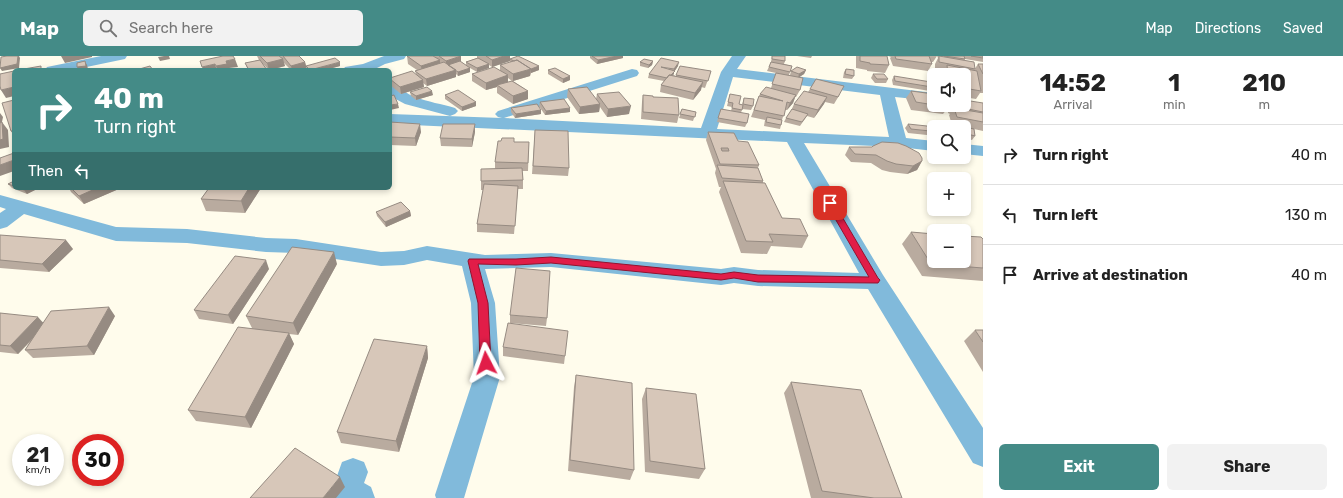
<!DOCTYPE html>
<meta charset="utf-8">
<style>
:root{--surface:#fff;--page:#f2f2f2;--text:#222;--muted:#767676;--line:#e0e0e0;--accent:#448b87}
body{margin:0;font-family:Rubik,sans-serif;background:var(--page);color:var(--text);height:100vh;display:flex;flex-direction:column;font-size:15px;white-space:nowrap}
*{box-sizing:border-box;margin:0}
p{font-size:13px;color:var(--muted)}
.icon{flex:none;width:22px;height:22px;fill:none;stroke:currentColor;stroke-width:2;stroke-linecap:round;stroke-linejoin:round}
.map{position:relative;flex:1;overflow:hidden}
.side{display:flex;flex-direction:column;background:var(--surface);width:360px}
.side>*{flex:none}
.guide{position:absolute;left:12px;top:12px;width:380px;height:122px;border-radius:6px;box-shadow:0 2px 6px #0003;background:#448b87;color:#fff;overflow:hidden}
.controls{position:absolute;left:927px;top:12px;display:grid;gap:8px}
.controls a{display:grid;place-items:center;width:44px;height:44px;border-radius:6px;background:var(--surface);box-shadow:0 2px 6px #0003;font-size:20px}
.speed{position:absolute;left:12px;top:378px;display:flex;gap:8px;font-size:20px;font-weight:700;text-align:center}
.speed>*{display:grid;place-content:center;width:52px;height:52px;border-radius:50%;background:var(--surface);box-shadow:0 2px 6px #0003;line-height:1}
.speed small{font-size:10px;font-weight:400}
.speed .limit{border:6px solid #d22;background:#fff;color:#111}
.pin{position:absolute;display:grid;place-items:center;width:34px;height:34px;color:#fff;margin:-17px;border-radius:8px;box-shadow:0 2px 6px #0006}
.me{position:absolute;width:44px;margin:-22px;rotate:356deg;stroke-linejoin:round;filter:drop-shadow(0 0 3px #0008)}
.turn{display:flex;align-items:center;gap:14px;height:84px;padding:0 16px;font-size:18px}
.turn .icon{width:52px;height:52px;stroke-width:2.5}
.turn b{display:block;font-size:28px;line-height:34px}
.then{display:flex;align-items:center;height:38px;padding:0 16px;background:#0003;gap:8px;font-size:15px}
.eta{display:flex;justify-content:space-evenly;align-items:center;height:68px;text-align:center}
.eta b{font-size:24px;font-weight:700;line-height:28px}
.primary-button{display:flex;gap:8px;margin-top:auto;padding:8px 16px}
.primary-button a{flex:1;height:46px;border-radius:6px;background:var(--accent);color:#fff;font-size:16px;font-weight:700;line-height:46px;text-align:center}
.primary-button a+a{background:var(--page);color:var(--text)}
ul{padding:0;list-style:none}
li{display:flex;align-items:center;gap:12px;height:60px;padding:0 16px;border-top:1px solid var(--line)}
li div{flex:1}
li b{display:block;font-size:15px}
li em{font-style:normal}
header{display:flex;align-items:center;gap:24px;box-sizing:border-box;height:56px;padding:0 20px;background:var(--accent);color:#fff}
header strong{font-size:19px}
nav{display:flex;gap:22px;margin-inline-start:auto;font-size:14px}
.search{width:280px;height:36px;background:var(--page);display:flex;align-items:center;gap:10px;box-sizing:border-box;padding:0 14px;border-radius:6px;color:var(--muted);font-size:15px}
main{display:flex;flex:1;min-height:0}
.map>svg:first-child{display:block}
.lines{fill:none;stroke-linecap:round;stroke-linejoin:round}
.minor{fill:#81badb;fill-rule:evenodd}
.wall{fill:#b9ab9f;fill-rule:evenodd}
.shaded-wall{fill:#968b82}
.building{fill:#d7c7b9;stroke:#968b82;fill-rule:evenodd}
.route{fill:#e11d48;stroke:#92132f}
</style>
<header>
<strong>Map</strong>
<div class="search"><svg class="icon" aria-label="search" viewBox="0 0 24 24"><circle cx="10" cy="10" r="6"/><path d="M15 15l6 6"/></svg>Search here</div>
<nav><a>Map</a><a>Directions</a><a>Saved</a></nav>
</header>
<main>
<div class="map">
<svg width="983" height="442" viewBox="0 0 983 442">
<rect width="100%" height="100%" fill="#fffcec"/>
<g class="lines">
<path class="minor" d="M101 0H127L125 3 72 14H45L47 11Z
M384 0H406L404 3 385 8 373 14H343L345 11 363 8Z
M732 0H746L737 13 934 37V45L895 41 906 82 934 85V95L899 91 804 87 883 219 983 372V411L973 407 868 233 758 230 734 227 721 229 551 211 485 213 495 247 500 321 464 442H436L435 439 474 321 471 247 462 210 427 204 404 209 381 210 296 197 266 196 187 187 116 185 24 158 7 171 0 173V157L6 153 0 151V139L116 171 187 173 266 182 296 183 381 196 404 195 427 190 485 199 551 197 721 213 734 211 758 214 859 217 787 86 390 68V58L502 62 498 61 495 58 498 55 632 13 637 14 639 17 637 20 504 62 701 72 721 16ZM733 21 880 39 889 81 717 73Z
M390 28C399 30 406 38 415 41 428 46 442 48 455 52L458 55 455 58 450 60 405 48 390 40Z
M964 88 983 90V100L964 98Z
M353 402 364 406 368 416 364 427 371 431 375 442H335L332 434 342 406Z"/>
</g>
<path class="wall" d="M257 0H299L305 6 307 14H287L290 13 283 6 285 10 271 14H269L262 7 267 14H248L245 7 259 4Z
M407 0H461V6L466 9V6L477 2V0H510V5L492 11 489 9V12L477 16 470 12V16L458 20 456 18V21L427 30 423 27 424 31 401 38 390 29V22L416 18 415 15 417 14 408 8Z
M590 0H623V2L597 8 590 2Z
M772 0H785V5L784 8 792 10 789 19H790L791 15 806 14 804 18 799 21 800 34 796 41H795L793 47 787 54H785L782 64 781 69 780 73 764 70 765 64 751 61 759 40 760 38 771 32 776 17 767 15 771 6Z
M797 0H812L811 2Z
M856 0H887L889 9 885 17 867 15V14L856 12Z
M888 0H937L933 6H932V8L928 15 893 10 890 2 891 1Z
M937 0H983V6L965 3 964 5 975 13 974 14 978 8H983V37H980L976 43 964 41V19H943V15L935 14V8L938 2Z
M510 3 539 10V14L531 17 530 20 513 25 528 35V43L513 48 497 37V31L486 34 472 25V18L500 14V9L510 7ZM508 22 512 25 508 26Z
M653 5 652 9 648 12 640 10V6Z
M306 10H340L325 14H308Z
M678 10 674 16 673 19 676 20V19L711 15 705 32 701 31V34L693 44 660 36 661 29 664 25 648 22 649 18Z
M846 13 854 20 852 23 843 22 844 16Z
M548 14 570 20V24L563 27 548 18Z
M873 18 888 23 886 27H875L871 22Z
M894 20 932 31 930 35 893 29 892 24Z
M568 33 596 43 597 38 629 58 607 61 600 51 599 56 579 58 567 41Z
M810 33 840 38 834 48 825 46 814 62 807 60 800 70 784 66 786 62 791 55 794 48 808 36Z
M911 35 934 38V49H964L983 47V75L974 73 975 80 972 84 964 82V71H959L960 70 952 69 949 59 950 58 948 57V52L943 58 911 54 906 42Z
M410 36 433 39 416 44 411 40Z
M730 38 739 48 742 49 744 42 753 50 751 54 742 53 741 57 747 67 745 71 717 66 721 53 731 55 732 51 727 50Z
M445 39 476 46V50L462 55 445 43Z
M643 39 653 41 679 59 677 67 641 63 642 46Z
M540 46 570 52V56L545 59 539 50Z
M511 52 541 54V58L515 62 511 56Z
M682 53 696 56 693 65 679 62Z
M390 66 421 76 416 90 390 89Z
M908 68 930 75 927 79 908 77 905 72Z
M535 74 569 112 568 120 532 118Z
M475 76 472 91 441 90 440 82Z
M708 76 738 85 759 109 758 112 763 125V126L782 162 808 180 802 192 771 190 767 198 741 197 719 136 721 131H719L715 117 716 113 706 84Z
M514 86H529L528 115H522L523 124V133H518L514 178 477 176V168L483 134H481V113H495V106Z
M873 90 922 105 917 114 907 118 890 116 882 114 871 107 851 106 845 99 849 91H872Z
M14 125V132H39L27 138 12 132 8 128Z
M69 132H121L84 148 71 136Z
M209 132H261L245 157 206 155 201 143Z
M410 155 411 160 386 171 377 160 376 156Z
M911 176 983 183V225L922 220 902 188Z
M0 179 73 193 49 216 0 212Z
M337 208 298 279 289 278 294 288 251 372 196 365 188 354 252 272 246 260Z
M269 213 233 268 199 263 194 254Z
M0 257 43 266 115 260 94 299 33 302 25 294 30 286 18 298 0 296Z
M510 259 547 262 546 270 510 267Z
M975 274H983V316L964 285Z
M427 290 428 302 399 396 341 387 337 376Z
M503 291 565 300 564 308 503 300Z
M576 319 634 414 630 424 568 415 574 331Z
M791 326 902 442H811L784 337Z
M646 332 705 413 699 423 645 416 642 343Z"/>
<path class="shaded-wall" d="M18 0H19L20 2 19 12 2 15 0 12Z
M61 0H92V1L65 7Z
M164 0H169L170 3 160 5 158 1Z
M461 0V7L446 12V5Z
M504 0H510V5L492 11V4Z
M617 0H623V2L597 8 598 4Z
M235 3 238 11 229 12V14H217L216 10 226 5Z
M283 3 285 10 269 14 267 7Z
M440 4V11L422 17 421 10Z
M85 5 87 9 88 13 79 14 77 11Z
M653 5 652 9 648 12 649 9Z
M305 6 307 14H292L291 10Z
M340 6V10L325 14H311Z
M679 6 678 10 674 16V18L667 26 668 22 674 16V13Z
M215 8 217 14H204L202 11Z
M489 8V12L477 16V12Z
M539 10V14L531 17V13Z
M470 12V16L458 20V16Z
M531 13 530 20 513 25V18Z
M456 14V21L427 30 426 23Z
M806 14 804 18 798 22 799 18Z
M508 19V27L497 29V31L486 34V27Z
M570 20V24L563 27V23Z
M423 24 424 31 401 38 400 31Z
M703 26 701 34 693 44 695 37Z
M14 31V40L6 42 1 34Z
M432 35 433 39 416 44V40Z
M528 35V43L513 48V40Z
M796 39 793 47 787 54 790 47Z
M827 41 824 48 814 62 818 54Z
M476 46V50L462 55V51Z
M398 48 399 52 390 54V49Z
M600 48 599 56 579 58 580 51Z
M631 50 629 58 607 61 608 53Z
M570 52V56L545 59 546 55Z
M541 54V58L515 62 516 58Z
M0 57 3 61 2 66 8 74 9 91 0 93Z
M420 68 421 76 416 90 415 82Z
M475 68V76L472 91V83Z
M11 75H14V80Z
M14 104V115L0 120V109Z
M922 105 917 114 907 118 913 110Z
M27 132H39L27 138 24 134Z
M97 132H121L84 148 79 140Z
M249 132H261L245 157 241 145Z
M410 155 411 160 386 171 385 166Z
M66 184 73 193 49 216 42 208Z
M334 196 337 208 298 279 293 267Z
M266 204 269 213 233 268 228 259Z
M109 251 115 260 94 299 87 290Z
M38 261 45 269 18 298 10 290Z
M289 277 294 288 251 372 245 361Z
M427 290 428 302 399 396 396 385Z
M340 421 345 431 336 442H323Z"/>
<path class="building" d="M7 0H18L17 8 0 12 1 1Z
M223 0H233L235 3 226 5 227 8 216 10 215 8 202 11 200 5Z
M260 0H279L283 3 267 7Z
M283 0H299L305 6 291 10Z
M407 0H433L440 4 421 10Z
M439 0H461L446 5Z
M486 0H504L492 4Z
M518 0 539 10 531 13 517 4 514 5 510 3Z
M592 0H617L598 4Z
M772 0H785V5L772 3Z
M860 0H887L889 9 870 8V7L860 5Z
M895 0H929L932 8 896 3Z
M939 0 974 6 975 13 939 6Z
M944 0H964L965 3Z
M971 0H983V2Z
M335 2 340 6 310 14 306 10Z
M478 2 489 8 477 12 466 6Z
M661 2 679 6 674 13 661 11 675 15 671 19H669L667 22 649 18Z
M644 3 653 5 649 9 640 6Z
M260 4 267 14H258L257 13 249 14 245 7Z
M517 4 531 13 513 18 500 9Z
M85 5 86 10 77 11V7Z
M460 5 470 12 458 16 448 9Z
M444 6 456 14 426 23 415 15Z
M771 6 792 10 790 16 769 11Z
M978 8H983V18Z
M947 9 977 15 981 35 964 32V19H948Z
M41 10V14H24V13Z
M150 10 153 14H136Z
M680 10 711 15 708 25 676 19Z
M494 11 508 19 486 27 472 18Z
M797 11 806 14 799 18 791 15Z
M555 12 570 20 563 23 548 14Z
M846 13 854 14V20L845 18Z
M14 15V31L1 34 0 30V18Z
M412 15 423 24 400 31 390 23V22Z
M776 17 803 22 800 34 772 28Z
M873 18H884L888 23H877Z
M669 19 703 26 695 37 661 29Z
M894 20 931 26 932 31 895 25Z
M816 23 844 30 838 41 810 33Z
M512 25 528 35 513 40 497 29Z
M427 31 432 35 416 40 410 36Z
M587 31 600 48 580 51 568 33Z
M766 31 796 39 790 47 787 46 784 60 754 54 759 40 783 45 760 38Z
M458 34 476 46 462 51 445 39Z
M804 35 827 41 818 54 794 48Z
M911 35 934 38V49L916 46Z
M619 36 631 50 608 53 597 38Z
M730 38 741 40 739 48 743 49 742 54 732 52 733 47 728 46Z
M394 39 398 48 390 49V40Z
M643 39 653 40V41L678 42 679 59 643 56Z
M744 42 754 43 753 50 743 48Z
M564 43 570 52 546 55 540 46Z
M14 44V75H11L2 47Z
M964 44 983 47V56L953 50V49H964Z
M537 48 541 54 516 58 511 52Z
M937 49H948V51Z
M954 52 983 57V66L957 61Z
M682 53 696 56 695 61 680 58Z
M721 53 749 58 747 67 718 62Z
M792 53 808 58 802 66 786 62Z
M767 61 782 64 781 69 766 66Z
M2 66 3 83 0 84V67Z
M390 66 420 68 415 82 390 81Z
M443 68H475L472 83 440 82Z
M908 68 927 70 930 75 911 73Z
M960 70 974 73 975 80 964 77V71H960Z
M535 74 568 75 569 112 533 110Z
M708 76 734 77 738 85 748 86 759 109 720 108ZM721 92H728L729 95H722Z
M502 82H514V86H529L528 107 495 106 498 85H501Z
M882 86 898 87 906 90 919 97 922 102V105L913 110 896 108 887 105 876 99 855 98 849 91H872L873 90Z
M14 97V104L0 109V102Z
M717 109 758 112 763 125 722 122Z
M522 112 523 124 481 125V113Z
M14 125V130L8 128Z
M723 125 765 127 782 162 800 163 808 180 769 178 773 186 746 185Z
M484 128 518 130 515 170 477 168Z
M19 132H27L24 134Z
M71 132H97L79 140Z
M209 132H249L241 145 201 143Z
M401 146 410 155 385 166 376 156Z
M911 176 934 178V205H964V180L981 181 983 183V212L931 208Z
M0 179 66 184 42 208 0 204Z
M292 191 334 196 293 267 246 260Z
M235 200 266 204 228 259 194 254Z
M516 212 550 215 547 262 510 259Z
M109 251 87 290 25 294 51 255Z
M0 257 38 261 10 290 0 289Z
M508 267 568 275 565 300 503 291Z
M238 271 289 277 245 361 188 354Z
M975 274H983V286Z
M374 283 427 290 396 385 337 376Z
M576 319 632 327 634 414 570 404Z
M791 326 861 334 902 442H874L822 435Z
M646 332 696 338 705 413 650 405Z
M295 392 340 421 323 442H250Z"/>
<path class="route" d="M830 144 834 147 878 222 880 224 878 227 758 226 734 222 721 224 551 207 516 209 478 208 488 247 491 307 489 310 486 312 482 310 480 307 478 247 468 205 469 203H516L551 201 721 218 734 216 758 219 869 221 826 147Z"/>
</svg>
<div class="controls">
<a><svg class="icon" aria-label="sound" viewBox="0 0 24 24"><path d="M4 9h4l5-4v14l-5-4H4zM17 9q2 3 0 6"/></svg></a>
<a><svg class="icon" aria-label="search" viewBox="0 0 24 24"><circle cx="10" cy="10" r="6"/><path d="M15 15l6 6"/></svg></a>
<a>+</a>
<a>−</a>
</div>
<div class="speed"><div>21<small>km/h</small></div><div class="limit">30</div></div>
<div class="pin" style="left:830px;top:147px;background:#d93025"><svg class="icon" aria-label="arrive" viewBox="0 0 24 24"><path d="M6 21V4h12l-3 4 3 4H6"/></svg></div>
<svg class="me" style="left:486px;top:307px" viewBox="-20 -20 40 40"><path d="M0-17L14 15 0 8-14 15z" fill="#e11d48" stroke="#fff" stroke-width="4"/></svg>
<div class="guide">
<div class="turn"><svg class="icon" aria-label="right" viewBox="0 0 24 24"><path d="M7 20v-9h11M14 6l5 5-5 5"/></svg><div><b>40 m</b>Turn right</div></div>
<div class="then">Then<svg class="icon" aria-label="left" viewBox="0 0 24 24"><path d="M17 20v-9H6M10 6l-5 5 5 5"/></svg></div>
</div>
</div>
<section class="side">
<div class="eta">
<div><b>14:52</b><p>Arrival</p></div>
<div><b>1</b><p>min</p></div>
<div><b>210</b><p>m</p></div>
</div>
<ul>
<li><svg class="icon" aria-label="right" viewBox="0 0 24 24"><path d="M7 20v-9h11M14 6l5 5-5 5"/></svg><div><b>Turn right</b></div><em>40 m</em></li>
<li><svg class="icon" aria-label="left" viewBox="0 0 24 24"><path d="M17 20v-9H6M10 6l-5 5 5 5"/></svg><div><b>Turn left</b></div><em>130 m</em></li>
<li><svg class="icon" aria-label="arrive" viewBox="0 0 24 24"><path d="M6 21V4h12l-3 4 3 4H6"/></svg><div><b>Arrive at destination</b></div><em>40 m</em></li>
</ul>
<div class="primary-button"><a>Exit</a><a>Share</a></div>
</section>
</main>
